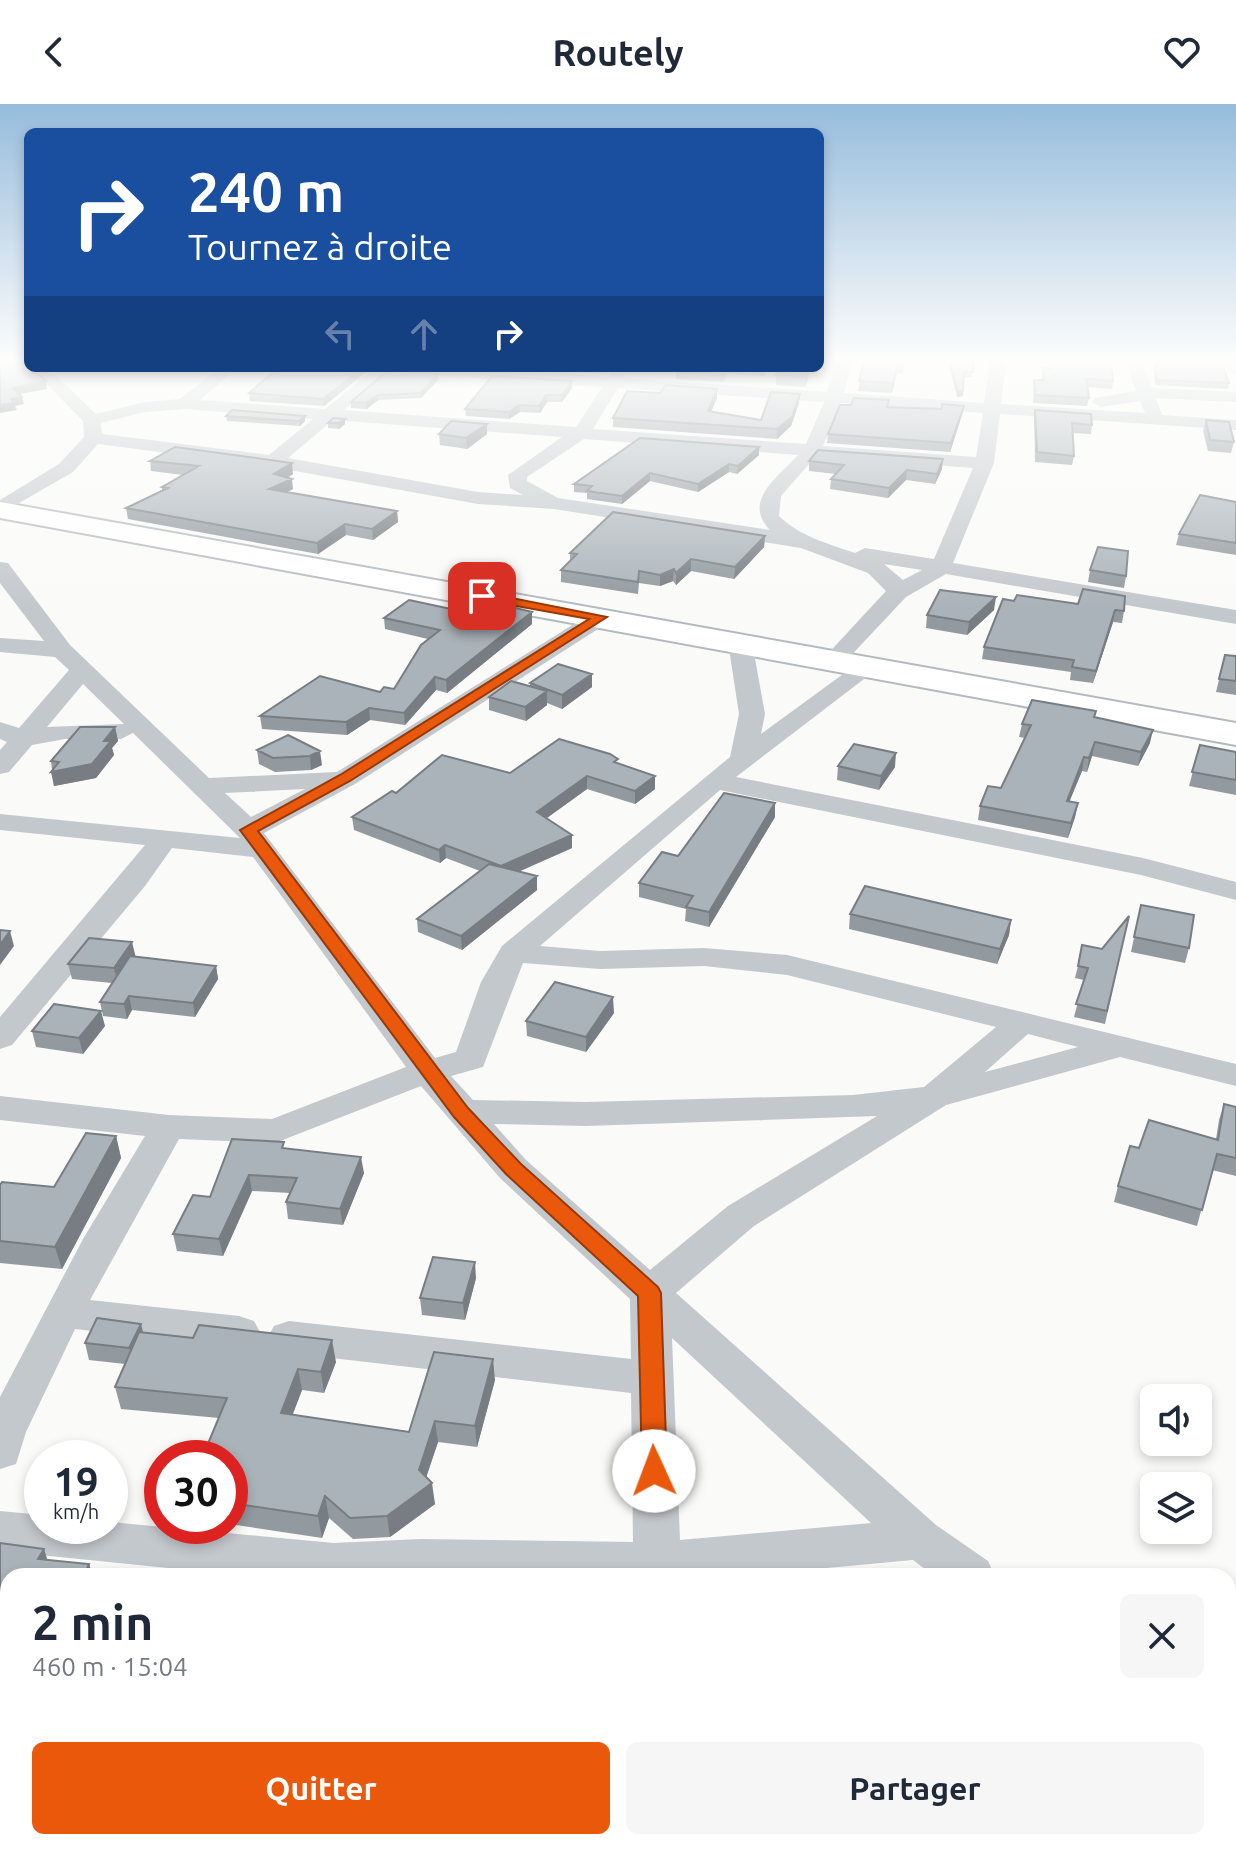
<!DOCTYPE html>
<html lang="fr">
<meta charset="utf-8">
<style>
:root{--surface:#fff;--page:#f6f6f7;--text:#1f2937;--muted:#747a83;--accent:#ea580c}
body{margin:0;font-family:Ubuntu,sans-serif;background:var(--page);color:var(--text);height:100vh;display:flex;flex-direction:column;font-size:30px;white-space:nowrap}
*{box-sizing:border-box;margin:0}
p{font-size:26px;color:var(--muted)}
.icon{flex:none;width:44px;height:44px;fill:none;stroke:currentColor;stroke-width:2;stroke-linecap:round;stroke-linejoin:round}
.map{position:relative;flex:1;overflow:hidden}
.drawer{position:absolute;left:0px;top:1464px;width:1236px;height:282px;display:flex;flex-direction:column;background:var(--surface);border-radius:24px 24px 0 0;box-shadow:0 4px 12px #0003}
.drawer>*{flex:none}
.hud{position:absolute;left:24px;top:24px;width:800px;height:244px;border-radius:12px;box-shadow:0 4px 12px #0003;background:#1a4fa0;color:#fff;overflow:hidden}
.tools{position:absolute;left:1140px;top:1280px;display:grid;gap:16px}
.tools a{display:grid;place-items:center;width:72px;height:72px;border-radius:12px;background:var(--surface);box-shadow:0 4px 12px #0003;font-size:40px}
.speed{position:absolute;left:24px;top:1336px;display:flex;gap:16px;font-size:40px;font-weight:700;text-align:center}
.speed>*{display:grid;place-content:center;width:104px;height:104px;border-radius:50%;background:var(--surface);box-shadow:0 4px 12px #0003;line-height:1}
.speed small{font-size:20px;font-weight:400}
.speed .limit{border:12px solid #d22;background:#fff;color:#111}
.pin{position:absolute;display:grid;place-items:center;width:68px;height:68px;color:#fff;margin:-34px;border-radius:16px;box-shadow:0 4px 12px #0006}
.me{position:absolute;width:88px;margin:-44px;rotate:358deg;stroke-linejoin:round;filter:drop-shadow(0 0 6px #0008)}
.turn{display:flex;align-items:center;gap:28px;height:168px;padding:0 32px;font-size:36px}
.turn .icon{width:104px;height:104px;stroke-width:2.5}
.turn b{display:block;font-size:56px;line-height:68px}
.lanes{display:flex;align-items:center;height:76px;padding:0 32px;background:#0003;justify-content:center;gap:40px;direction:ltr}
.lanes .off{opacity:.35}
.round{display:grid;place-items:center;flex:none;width:84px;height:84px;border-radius:12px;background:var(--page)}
.headline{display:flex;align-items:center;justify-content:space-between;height:136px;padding:0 32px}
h1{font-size:48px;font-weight:600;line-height:60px}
.cta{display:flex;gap:16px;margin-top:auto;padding:16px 32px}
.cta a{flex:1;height:92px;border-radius:12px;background:var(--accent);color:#fff;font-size:32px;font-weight:600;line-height:92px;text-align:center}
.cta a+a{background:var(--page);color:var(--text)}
header{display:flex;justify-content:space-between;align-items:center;height:104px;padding:0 32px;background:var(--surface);font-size:36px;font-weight:600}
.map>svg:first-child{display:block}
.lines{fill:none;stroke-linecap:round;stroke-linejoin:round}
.secondary-casing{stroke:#b3babf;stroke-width:4}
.minor{fill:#c3c8cc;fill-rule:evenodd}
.secondary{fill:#fff;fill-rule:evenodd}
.wall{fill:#929a9f}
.shaded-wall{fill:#777d82}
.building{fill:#aab3b9;stroke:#777d82;stroke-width:2}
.route{fill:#ea580c;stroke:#983908;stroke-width:2}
</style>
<header><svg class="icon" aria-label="back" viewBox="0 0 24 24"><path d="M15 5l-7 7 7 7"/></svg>Routely<svg class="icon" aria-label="heart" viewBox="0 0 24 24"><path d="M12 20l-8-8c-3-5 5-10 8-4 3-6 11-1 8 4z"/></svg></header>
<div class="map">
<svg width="1236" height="1745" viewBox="0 0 1236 1745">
<rect width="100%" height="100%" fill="#fafaf8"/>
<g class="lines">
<defs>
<path id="secondary" d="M0 398 1236 619V641L0 414Z"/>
</defs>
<use href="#secondary" class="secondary-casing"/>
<path class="minor" d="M836 258H852L844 289 984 299 990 258H1006L1001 300 1145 309 1140 297 1101 303 1092 298 1095 294 1136 287 1125 258H1141L1152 284 1236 288V298L1156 294 1162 311 1236 316V326L1000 310 994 359 953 459 1236 506V520L946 470 906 493 843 560 835 562 823 555 886 487 868 469 801 444 554 405 478 400 273 363 98 340 73 368 0 410V396L59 360 84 333 83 317 31 264H48L96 310 145 298 180 295 219 264H237L200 296 325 305 375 264H474L608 273 614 264H626L624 274 827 288ZM393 264 401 269 602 283 576 323 344 306ZM618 284 824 298 806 340 593 325ZM841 299 983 309 976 353 823 342ZM185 305 313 315 269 351 102 330 101 319 145 308ZM333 316 562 333 508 371 510 384 523 391 478 388 288 354ZM584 335 798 351C777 374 742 397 770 426L558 394 527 377V373ZM816 352 973 364 934 455 865 444 855 449C829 440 799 432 779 412L781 392ZM884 460 922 466 903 476Z
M1220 258H1236V270Z
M0 458 8 459 70 541 209 674 337 668 593 508H609L612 513 609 518 355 680 264 729 435 954 456 948 481 878 502 842 730 653 739 610 728 538 740 531 752 538 765 610 761 630 861 557 869 555 881 562 736 673 1143 754 1236 778V796L1141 771 720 686 540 842 600 847 704 844 787 851 1236 960V982L1120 953 946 1001 754 1122 676 1189 936 1421 988 1457 995 1472H934L913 1456 741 1472H247L0 1447V1407L42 1411V1422H110V1418L334 1439 421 1435 633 1438 631 1289 289 1249 274 1244 268 1233 274 1222 289 1217 631 1255 630 1195 500 1074 421 982 275 1039 179 1035 90 1196 239 1212 254 1217 260 1228 254 1239 239 1244 75 1225 26 1328 16 1360 0 1365V1293L83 1135 145 1032 0 1016V992L169 1011 272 1015 406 963 253 753 172 744 145 782 12 941 0 945V913L145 741 0 726V710L240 734 133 629 121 635H65L32 641 9 668 0 670V646L7 638 0 635V618L19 624 69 566 55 553 0 548V534L44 537 0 479ZM83 580 124 620 47 623ZM305 685 251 713 225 689ZM523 859 600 865 704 862 787 871 996 923 924 983 853 991 586 998 473 996 451 972 483 963ZM1028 930 1078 943 985 968ZM877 1012 728 1102 650 1166 526 1056 494 1020 586 1022ZM672 1234 871 1419 680 1436Z
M1228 1619 1236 1622V1675L1228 1672Z
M490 1738H547L544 1745H487Z"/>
<use href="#secondary" class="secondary"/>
</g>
<path class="wall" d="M863 258H904L902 270 897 269 892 289 858 287Z
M948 258H974L972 273H964L963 292 957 293Z
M1048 258H1111L1113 277 1112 285 1087 283 1089 294 1087 302 1033 299 1034 276H1042L1043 264H1049Z
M1154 258H1221L1229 279 1228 285 1155 281Z
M68 264H146L125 268Z
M371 264 324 302 250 297 249 289Z
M519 264H599L595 269Z
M678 264H767L765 272 727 270 724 278 676 275V267Z
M809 265 808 275 805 283 776 281V271Z
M400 267 439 275 421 294 378 296 367 305 351 304V298Z
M572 277V284L562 298H547L540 309 520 308 509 315 466 312 465 305Z
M717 285V294L711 308 761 316 799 299 791 322 777 335 613 323V314L660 289Z
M889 296 888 303 942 305 964 302 962 311 950 348 827 339 828 330 851 301Z
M1035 306 1092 321 1091 330 1073 329 1074 352 1072 361 1035 358 1034 315Z
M226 312H305V317L300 322 227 317Z
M1206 316 1234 338 1231 349 1208 347 1203 327Z
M328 319 345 320 339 325 328 324Z
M487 320V330L467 345 440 341 439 330Z
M759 343V351L737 370 729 368 698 388 650 377 622 400 587 395V389L574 388V380Z
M150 357 293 370 287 374 293 385 287 388 397 407 398 418 373 436 346 431 318 450 128 415 126 404 162 386V383L183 371 151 367Z
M809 357 942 365 935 380 906 376 888 394 830 385 831 375 836 370 809 367Z
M1236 398V451L1176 441 1179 430Z
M765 432 764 443 734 475 691 467 676 481 673 477 660 482 639 479 638 490 561 478V466L570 457V449Z
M1090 466 1126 472 1124 484 1088 478Z
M1014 497 1124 507 1122 519 1113 518 1093 579 1070 576 1071 568 982 555 984 543Z
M994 506 967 531 926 524 927 511Z
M474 510 532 520 447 589 436 586 405 621 370 616 347 631 262 625 260 612 394 585 428 535 385 525 384 514Z
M1225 551 1236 552V591L1216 588Z
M592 570V583L562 605 547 599V601L526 617 489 606V593L530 582V579Z
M1096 607 1095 613 1150 639 1138 662 1092 652 1087 668 1082 667 1069 697 1078 699 1075 713 1068 734 978 716 980 702 1001 684 1025 634 1019 633 1022 620Z
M115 623 118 637 112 644 114 651 96 674 54 682 51 657Z
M288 631 322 661 311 666 275 668 259 660 257 646Z
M1200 641 1236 648V691L1189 682Z
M618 660 655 672V685L635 700 587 685 547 714 572 744 518 768 537 772V786L462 846 418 828 417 815 480 767 446 754 440 759 354 726 352 713 396 689 510 669Z
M838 662 895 663 879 686 837 676Z
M775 713 709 823 685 817 686 805 639 793V779L678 752Z
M1141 801 1189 844 1185 859 1131 848Z
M850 810 1011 816 1009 831 997 860 849 825Z
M1129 812 1105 920 1074 913 1084 876 1075 874 1078 862 1102 845Z
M135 853 216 862 218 875 195 913 132 906 127 915 103 912 100 898 112 879 72 875 68 860Z
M614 909 586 948 527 932 526 917Z
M105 922 83 950 36 943 32 927Z
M1224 1000 1236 1003V1072L1212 1066 1197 1122 1114 1098 1118 1082 1139 1044 1216 1035 1219 1016Z
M116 1032 121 1054 62 1165 0 1159V1081L54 1083Z
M285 1044 364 1069 343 1121 288 1115 286 1098 290 1089 252 1087 223 1152 177 1147 173 1130 210 1093Z
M476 1174 465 1216 422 1211 420 1194Z
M143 1229 336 1258 324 1289 302 1286 292 1311 409 1328 495 1276 477 1343 438 1338 426 1373 435 1400 390 1433 353 1435 329 1414 322 1434 230 1420V1354L219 1314 121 1305 115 1283 125 1260 89 1256 85 1239Z
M0 1439 48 1456 89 1460 93 1472H8V1510L0 1508Z"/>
<path class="shaded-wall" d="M898 259 897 269 892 289 893 279Z
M124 264H146L125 268Z
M362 264H371L324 302 323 295Z
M809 265 808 275 805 283 806 273Z
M438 270 439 275 421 294V289Z
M46 277 47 285 14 291 13 284Z
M572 277V284L562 298V291Z
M717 285V294L707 317 708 307Z
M963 287V292L957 293 958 288Z
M800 290 799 299 791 322 777 335V325Z
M378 291V296L367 305 366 299Z
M546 291 547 298 540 309 539 302Z
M22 293 24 300 15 302 17 306 0 309V301L11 295Z
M519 301 520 308 509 315V308Z
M964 302 962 311 950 348 951 339Z
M305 312V317L300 322 299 317Z
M345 315V320L339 325 338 319Z
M487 320V330L467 345 466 334Z
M759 343V351L737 370 738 362Z
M943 355 942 365 935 380 937 370Z
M292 359 293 370 276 381 274 370Z
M729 360V368L698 388V380Z
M907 366 906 376 888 394 889 384Z
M650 369V377L622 400V392Z
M292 375 293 385 271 396 269 385Z
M397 407 398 418 373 436 372 425Z
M345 420 346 431 318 450 317 439Z
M765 432 764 443 734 475 735 463Z
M691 455V467L676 481V469Z
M674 465 673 477 660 482V471Z
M996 493 994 506 967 531 969 518Z
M1115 506 1113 518 1093 579 1096 567Z
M532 508V520L447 589 446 576Z
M592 570V583L562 605V591Z
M435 573 436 586 405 621 404 609Z
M547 587V601L526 617 525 603Z
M369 604 370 616 347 631 346 618Z
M115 623 118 637 112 644 114 651 96 674 54 682 51 668 104 637Z
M1153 626 1150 639 1138 662 1141 648Z
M1095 638 1092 652 1087 668 1089 654Z
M320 647 322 661 311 666 310 652Z
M896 649 895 663 879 686 881 672Z
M1084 653 1082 667 1064 711 1067 697Z
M587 672V685L537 721V708Z
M655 672V685L635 700V687Z
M775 699V713L709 823V808Z
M1078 699 1075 713 1068 734 1071 719Z
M572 731V744L502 775 501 762Z
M445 741 446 754 440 759 439 746Z
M537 772V786L462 846 461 832Z
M1011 816 1009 831 997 860 1000 845Z
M10 827 14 842 0 861V841Z
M132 838 136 854 118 880 114 864Z
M216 862 218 875 195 913 193 899Z
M129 892 132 906 127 915 124 900Z
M613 893 614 909 586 948V933Z
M101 907 105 922 83 950 79 934Z
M116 1032 121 1054 62 1165 55 1143Z
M361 1053 364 1069 343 1121 340 1105Z
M249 1071 252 1087 223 1152 219 1135Z
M475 1158 476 1174 465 1216 463 1199Z
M141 1220 145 1236 134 1260 129 1244Z
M332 1236 336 1258 324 1289 321 1268Z
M493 1255 495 1276 477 1343 475 1322Z
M298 1265 302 1286 285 1331 281 1309Z
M435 1317 438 1338 422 1386 432 1379 435 1400 390 1433 387 1412 419 1366Z
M325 1392 329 1414 322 1434 318 1412Z
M44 1445 49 1461 38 1455Z
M89 1460 93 1472H84Z"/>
<path class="building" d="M0 258H22L28 262V264H32L46 277 13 284 22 293 11 295 15 299 0 301Z
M863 258H903V260L898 259 893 279 859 277Z
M950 258H974L973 268H964L963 287 958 288Z
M1050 258H1111L1113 277 1086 275 1089 294 1035 291 1034 276H1044L1043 264 1051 265Z
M1155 258H1221L1229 279 1156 276Z
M278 264H362L323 295 249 289Z
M391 264H395L400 267 438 270 421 289 378 291 366 299 351 298Z
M678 264H727L724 270 676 267Z
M779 264H795L809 265 806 273 776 271Z
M492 272 572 277 562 291H546L539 302 519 301 509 308 465 305Z
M666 281 717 285 708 307 761 316 771 288 800 290 792 313 777 325 613 314 627 287 660 289Z
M854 294 889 296 887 303 942 305V300L964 302 951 339 828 330 840 301H851Z
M232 306 305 312 299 317 226 312Z
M1035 306 1091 310 1092 321 1072 319 1074 352 1037 348Z
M333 314 345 315 338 319H328Z
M1206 316 1229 318 1234 338 1210 336Z
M451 317 487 320 466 334 439 330Z
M640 334 759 343 738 362 729 360 698 380 650 369 622 392 587 387 592 382 574 380Z
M175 343 292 359 274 370 292 375 269 385 397 407 372 425 345 420 317 439 126 404 168 384 162 383 199 362 150 357Z
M818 346 943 355 937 370 907 366 889 384 831 375 844 361 809 357Z
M1200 391 1236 398V439L1179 430Z
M613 408 765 432 735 463 691 455 676 469 674 465 660 471 639 467 638 478 561 466 577 450 570 449Z
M1098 443 1128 447 1126 472 1090 466Z
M1083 485 1125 492 1124 507 1115 506 1096 567 1072 563 1074 556 984 543 1003 495 1014 497 1017 491 1078 500Z
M940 486 996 493 969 518 927 511Z
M409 496 474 510 491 498 532 508 446 576 435 573 404 609 369 604 346 618 260 612 320 572 380 588 384 583 394 585 421 541 440 526 384 514Z
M1225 551 1236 552V577L1219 575Z
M558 560 592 570 562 591 530 579Z
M511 577 547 587 525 603 489 593Z
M1032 596 1096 607 1094 613 1153 626 1141 648 1095 638 1089 654 1084 653 1067 697 1078 699 1071 719 980 702 988 682 1001 684 1031 621 1022 620Z
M80 623H115L104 637H111L92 660 51 668 59 658 51 657Z
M288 631 320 647 310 652 273 654 257 646Z
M559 635 610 650 618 655 614 658 655 672 635 687 587 672 537 708 572 731 501 762 445 741 439 746 352 713 392 687 396 689 442 651 510 669Z
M854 640 896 649 881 672 838 662Z
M1200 641 1236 648V676L1192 668Z
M724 689 775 699 709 808 686 803 693 792 639 779 662 748 678 752Z
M489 760 537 772 461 832 417 815Z
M865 782 1011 816 1000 845 850 810Z
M1141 801 1194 811 1189 844 1134 833Z
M1129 812 1107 907 1076 900 1088 864 1078 862 1082 841 1102 845Z
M0 826 10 827 0 841Z
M89 834 132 838 114 864 68 860Z
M130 852 216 862 193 899 129 892 124 900 100 898Z
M555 878 613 893 586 933 526 917Z
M54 900 101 907 79 934 32 927Z
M1224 1000 1236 1003V1054L1217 1050 1202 1106 1118 1082 1130 1042 1139 1044 1149 1016 1218 1036Z
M86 1029 116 1032 55 1143 0 1137V1081L2 1078 54 1083Z
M232 1035 284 1038 282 1044 361 1053 340 1105 286 1098 297 1074 249 1071 219 1135 173 1130 193 1091 210 1093Z
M433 1153 475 1158 463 1199 420 1194Z
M97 1214 141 1220 129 1244 85 1239Z
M199 1221 332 1236 321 1268 298 1265 281 1309 409 1328 434 1248 493 1255 475 1322 435 1317 419 1366 432 1379 387 1412 350 1414 325 1392 318 1412 230 1399V1354H202L227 1294 115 1283 139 1228 193 1234Z
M0 1439 44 1445 38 1455 89 1460 84 1472H8V1494L0 1493Z"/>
<linearGradient id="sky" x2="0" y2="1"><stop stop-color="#96bcdc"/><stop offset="0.51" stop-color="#fdfdfc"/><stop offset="1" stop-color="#fdfdfc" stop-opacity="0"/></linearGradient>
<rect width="1236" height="503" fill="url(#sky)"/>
<path class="route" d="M482 488 607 513 350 677 258 727 468 1004 521 1060 658 1183 661 1189 667 1367 663 1374 654 1377 645 1374 642 1367 638 1192 506 1070 454 1013 240 726 340 671 589 515 477 495 475 492Z"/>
</svg>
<div class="tools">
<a><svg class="icon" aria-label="sound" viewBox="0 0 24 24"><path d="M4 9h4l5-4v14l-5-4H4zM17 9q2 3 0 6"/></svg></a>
<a><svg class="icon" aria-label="layers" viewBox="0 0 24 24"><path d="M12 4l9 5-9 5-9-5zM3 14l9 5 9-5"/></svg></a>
</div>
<div class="speed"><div>19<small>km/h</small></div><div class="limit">30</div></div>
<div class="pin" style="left:482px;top:492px;background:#d93025"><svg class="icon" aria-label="arrive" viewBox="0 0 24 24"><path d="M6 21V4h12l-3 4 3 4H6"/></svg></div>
<svg class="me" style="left:654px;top:1367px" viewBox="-20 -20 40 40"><circle r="19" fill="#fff"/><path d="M0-13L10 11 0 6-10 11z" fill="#ea580c"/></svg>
<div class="hud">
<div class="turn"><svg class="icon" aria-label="right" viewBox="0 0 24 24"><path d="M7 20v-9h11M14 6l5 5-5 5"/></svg><div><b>240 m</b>Tournez à droite</div></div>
<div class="lanes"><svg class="icon off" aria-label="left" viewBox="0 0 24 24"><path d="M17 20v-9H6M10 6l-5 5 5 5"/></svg><svg class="icon off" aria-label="ahead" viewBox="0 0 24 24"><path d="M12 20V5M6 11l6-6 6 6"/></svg><svg class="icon" aria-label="right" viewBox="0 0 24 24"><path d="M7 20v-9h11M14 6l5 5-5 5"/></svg></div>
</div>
<section class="drawer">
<div class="headline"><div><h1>2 min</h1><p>460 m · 15:04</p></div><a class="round"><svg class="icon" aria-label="close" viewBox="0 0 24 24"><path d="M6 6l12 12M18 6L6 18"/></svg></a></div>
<div class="cta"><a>Quitter</a><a>Partager</a></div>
</section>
</div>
